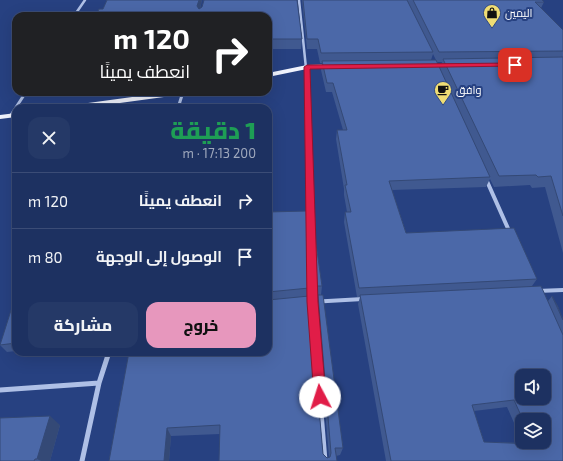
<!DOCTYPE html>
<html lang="ar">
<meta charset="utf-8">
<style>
:root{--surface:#1d3161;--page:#253967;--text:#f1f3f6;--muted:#a0a9bd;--line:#3b4c76;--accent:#e797bd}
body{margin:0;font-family:"Exo 2",Cairo,sans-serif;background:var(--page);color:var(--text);direction:rtl;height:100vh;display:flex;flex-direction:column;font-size:15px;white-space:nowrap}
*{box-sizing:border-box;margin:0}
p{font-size:13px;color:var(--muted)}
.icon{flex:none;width:22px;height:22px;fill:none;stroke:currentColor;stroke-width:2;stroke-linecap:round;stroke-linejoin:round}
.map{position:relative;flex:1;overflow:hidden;direction:ltr}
.sheet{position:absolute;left:12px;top:104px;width:260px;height:252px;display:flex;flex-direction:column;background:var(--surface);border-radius:12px;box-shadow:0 4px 16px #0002,0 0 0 1px var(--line);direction:rtl}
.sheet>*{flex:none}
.banner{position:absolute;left:12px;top:12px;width:260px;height:84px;border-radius:12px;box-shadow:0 4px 16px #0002,0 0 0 1px var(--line);direction:rtl;background:#202124;color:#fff;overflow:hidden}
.fabs{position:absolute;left:515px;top:369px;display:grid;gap:8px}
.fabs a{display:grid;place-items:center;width:36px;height:36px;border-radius:8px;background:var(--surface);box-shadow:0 4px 16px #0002,0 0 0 1px var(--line);font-size:20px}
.pin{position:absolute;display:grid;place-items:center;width:34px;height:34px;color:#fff;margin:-17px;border-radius:8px;box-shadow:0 2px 6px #0006}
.me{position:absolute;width:44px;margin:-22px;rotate:355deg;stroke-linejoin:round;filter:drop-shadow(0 0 3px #0008)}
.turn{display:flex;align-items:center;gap:14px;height:84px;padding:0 16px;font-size:18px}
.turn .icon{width:52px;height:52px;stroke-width:2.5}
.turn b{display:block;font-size:28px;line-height:34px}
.round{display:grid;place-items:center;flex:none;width:42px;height:42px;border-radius:12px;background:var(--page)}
.headline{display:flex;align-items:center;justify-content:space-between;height:68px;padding:0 16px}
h1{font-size:24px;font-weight:800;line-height:30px;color:#1e9e55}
.primary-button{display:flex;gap:8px;margin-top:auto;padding:8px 16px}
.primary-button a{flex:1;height:46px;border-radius:12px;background:var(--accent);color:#111;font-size:16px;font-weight:800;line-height:46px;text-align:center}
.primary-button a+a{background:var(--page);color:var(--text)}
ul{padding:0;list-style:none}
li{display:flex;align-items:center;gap:12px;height:56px;padding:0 16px;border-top:1px solid var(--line)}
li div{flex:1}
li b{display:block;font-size:15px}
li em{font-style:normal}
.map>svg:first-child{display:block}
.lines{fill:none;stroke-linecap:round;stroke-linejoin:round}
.minor-far3{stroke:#afc0e6;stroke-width:2.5}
.minor-far2{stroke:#afc0e6;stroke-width:3}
.minor-far1{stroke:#afc0e6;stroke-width:4}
.minor{stroke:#afc0e6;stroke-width:5}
.primary{fill:#f0f3fd;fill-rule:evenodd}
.wall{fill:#405990;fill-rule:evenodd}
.shaded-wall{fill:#344976}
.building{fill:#4b68a8;stroke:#344976;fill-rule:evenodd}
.route{fill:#e11d48;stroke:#92132f}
.labels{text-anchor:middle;stroke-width:4;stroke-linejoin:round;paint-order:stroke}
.far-poi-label{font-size:11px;fill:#fff;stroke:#274181;text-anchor:start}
</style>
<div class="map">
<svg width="563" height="461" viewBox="0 0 563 461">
<rect width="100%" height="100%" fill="#274181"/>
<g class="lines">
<path class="minor-far3" d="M299 0 307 78
M74 16 85 0"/>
<path class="minor-far2" d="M307 77 309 177
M178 108 183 92
M11 115 26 92"/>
<path class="minor-far1" d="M309 176 312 303
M486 179 510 233
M537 291 563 290
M310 302 363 299"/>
<path class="minor" d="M310 302H318
M312 302 325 461
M0 390 99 383
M82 461 99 383 109 352"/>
<path class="primary" d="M335 64 338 66 337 67 307 69 268 77V73L307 65Z
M169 92H190L186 94 83 108H62L66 106Z
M16 113V117L0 119V115Z"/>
</g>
<path class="wall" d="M107 0H202L200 9 202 7 204 0H297L302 39 301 49H268V16H96L99 9H103Z
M302 0H542L544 2 541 8 563 30V253L545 187 532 188 530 185 494 187 490 179 486 187 392 190 406 233 537 279 532 286 548 301 552 296 563 319V461H386L358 304 360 297H357L344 222 345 212H347L344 195V189L336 139 337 130H343L332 92H326L321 70 322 63H320L317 49H307ZM433 54 436 60H431ZM437 62H442L440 68ZM507 407 522 441V420H544V442H522L523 443 484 442 474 411Z
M268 212 309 288V296L323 454 327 458 329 457 316 306 317 298 315 299 314 250 315 237 322 286 321 295 343 448 340 455 336 456 337 461 220 434 171 436 169 461H109L268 352Z
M16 304V351L7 352 0 345Z
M60 425 50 461H0Z"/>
<path class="shaded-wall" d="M199 0H202L198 16 197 6Z
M50 416 60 425 50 461H41L37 459Z
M167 428 171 436 169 461H164Z"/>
<path class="building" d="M107 0H199L197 6 199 9 202 7 204 0H297L302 39H268V16H96L99 9H103Z
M303 0H407L433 52 321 53 318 39H307Z
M413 0H542L544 2H535L563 30V51L439 52Z
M563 57V216L551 176 538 177 536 175 499 176 443 59Z
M436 60 490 177 389 181 406 233 514 228 537 279 359 288 345 212H351L345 185H347L337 130H347L333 83H327L322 61Z
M307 211 309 288 268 292V212Z
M315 237 322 286H317Z
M541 286 563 335V461H391L360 295ZM522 376H544V398H522ZM514 400 523 420H544V442H533L534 444 484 442 472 405Z
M318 295H323L343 448H335L337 461H219L220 425 167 428 164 461H109L129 352H268V300L309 296 323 454 327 458 330 457 331 453Z
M552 296 558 307 563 320Z
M13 304H16V343L0 345Z
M50 416 37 459H35L34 461H0V418Z"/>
<path class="route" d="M515 63 518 65 517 66 310 69 318 302 326 397 324 402 320 403 316 402 314 397 307 302 304 67 307 65Z"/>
<defs>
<symbol id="shop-pin" viewBox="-11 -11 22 30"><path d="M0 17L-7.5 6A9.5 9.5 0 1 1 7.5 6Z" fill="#efdd74" stroke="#274181"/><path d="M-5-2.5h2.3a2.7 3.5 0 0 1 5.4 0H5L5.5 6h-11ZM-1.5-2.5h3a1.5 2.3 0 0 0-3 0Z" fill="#111"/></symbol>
<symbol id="cafe-pin" viewBox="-11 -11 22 30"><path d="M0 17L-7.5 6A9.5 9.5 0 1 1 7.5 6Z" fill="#efdd74" stroke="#274181"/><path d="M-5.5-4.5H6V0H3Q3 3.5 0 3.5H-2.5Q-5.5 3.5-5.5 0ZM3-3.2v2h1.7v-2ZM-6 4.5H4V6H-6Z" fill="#111"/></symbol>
</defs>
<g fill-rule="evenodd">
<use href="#shop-pin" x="482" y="3" width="20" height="27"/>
<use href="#cafe-pin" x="433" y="80" width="20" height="27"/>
</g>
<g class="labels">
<g class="far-poi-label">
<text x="505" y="17">اليمين</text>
<text x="456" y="94">وافق</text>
</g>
</g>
</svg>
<div class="fabs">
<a><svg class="icon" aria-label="sound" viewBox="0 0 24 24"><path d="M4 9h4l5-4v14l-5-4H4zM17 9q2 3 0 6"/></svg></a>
<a><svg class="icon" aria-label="layers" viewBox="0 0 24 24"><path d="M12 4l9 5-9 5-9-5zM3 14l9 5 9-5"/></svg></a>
</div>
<div class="pin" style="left:515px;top:65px;background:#d93025"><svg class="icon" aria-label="arrive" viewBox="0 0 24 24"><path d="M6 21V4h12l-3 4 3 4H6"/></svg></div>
<svg class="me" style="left:320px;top:397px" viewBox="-20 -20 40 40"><circle r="19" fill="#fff"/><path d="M0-13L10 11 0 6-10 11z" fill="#e11d48"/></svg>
<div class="banner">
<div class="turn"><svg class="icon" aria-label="right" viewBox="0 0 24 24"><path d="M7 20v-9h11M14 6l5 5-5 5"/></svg><div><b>120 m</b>انعطف يمينًا</div></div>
</div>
<section class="sheet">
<div class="headline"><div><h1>1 دقيقة</h1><p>200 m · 17:13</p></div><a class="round"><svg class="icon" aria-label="close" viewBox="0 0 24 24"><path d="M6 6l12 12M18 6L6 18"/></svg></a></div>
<ul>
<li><svg class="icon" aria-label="right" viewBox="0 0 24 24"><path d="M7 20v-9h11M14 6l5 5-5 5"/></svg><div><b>انعطف يمينًا</b></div><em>120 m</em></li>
<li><svg class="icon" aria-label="arrive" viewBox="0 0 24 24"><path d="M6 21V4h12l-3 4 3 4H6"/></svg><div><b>الوصول إلى الوجهة</b></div><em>80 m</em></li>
</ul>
<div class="primary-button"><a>خروج</a><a>مشاركة</a></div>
</section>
</div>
